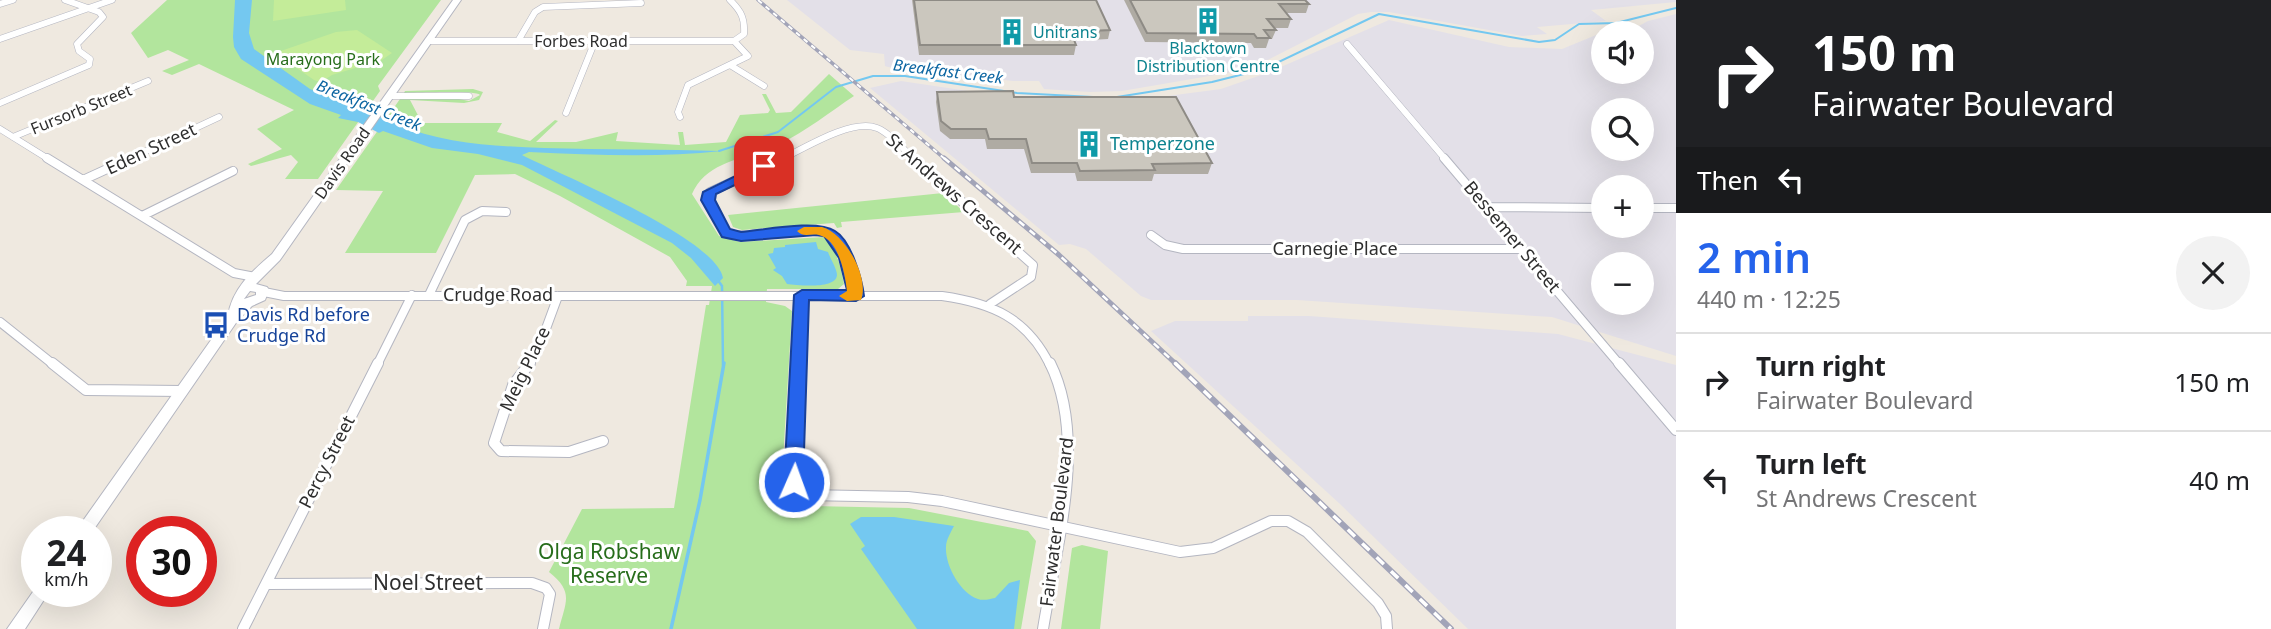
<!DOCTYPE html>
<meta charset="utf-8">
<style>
:root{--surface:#fff;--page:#f2f2f2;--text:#202124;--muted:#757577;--line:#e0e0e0;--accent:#2563eb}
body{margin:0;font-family:"Noto Sans",sans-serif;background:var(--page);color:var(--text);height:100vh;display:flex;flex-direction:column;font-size:26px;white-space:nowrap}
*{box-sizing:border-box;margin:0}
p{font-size:23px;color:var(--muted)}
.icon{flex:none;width:38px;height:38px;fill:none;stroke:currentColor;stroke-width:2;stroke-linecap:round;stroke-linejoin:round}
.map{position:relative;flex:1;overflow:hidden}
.details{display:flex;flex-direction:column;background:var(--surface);width:595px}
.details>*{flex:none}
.banner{background:#202124;color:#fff;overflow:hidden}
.fabs{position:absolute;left:1591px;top:21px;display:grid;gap:14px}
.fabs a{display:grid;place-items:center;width:63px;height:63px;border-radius:50%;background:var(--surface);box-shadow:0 7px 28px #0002;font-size:35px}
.speed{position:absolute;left:21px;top:516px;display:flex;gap:14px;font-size:35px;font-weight:700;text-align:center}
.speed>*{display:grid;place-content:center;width:91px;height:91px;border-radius:50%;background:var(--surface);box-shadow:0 7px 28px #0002;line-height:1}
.speed small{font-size:18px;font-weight:400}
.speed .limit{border:10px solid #d22;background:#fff;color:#111}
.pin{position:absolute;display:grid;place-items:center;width:60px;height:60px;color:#fff;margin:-30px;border-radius:14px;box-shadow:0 4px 10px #0006}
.me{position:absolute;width:77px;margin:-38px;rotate:2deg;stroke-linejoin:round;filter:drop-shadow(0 0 5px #0008)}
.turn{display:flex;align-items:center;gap:24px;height:147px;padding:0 21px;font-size:32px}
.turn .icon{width:91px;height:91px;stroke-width:2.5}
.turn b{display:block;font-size:49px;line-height:60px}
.then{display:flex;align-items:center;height:66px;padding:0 21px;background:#0003;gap:14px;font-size:26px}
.round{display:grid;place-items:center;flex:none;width:74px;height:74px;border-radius:37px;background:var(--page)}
.head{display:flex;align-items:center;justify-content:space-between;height:119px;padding:0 21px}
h1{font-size:42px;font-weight:600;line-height:52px;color:var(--accent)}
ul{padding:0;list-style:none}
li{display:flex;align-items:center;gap:21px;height:98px;padding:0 21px;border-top:2px solid var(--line)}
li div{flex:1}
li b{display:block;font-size:26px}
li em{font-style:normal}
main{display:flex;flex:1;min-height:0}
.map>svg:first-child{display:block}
.industrial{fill:#e3e0e8;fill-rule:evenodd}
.green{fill:#b2e59d}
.pitch{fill:#c4ec99}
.water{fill:#74c8f0}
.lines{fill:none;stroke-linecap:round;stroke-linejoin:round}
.stream-far2{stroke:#74c8f0;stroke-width:2}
.stream-far1{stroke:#74c8f0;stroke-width:2.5}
.stream{stroke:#74c8f0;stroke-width:3.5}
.street-far2-casing{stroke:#b4b6c1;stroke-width:7}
.street-far1-casing{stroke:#b4b6c1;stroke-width:10}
.street-casing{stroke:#b4b6c1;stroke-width:12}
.secondary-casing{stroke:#b4b6c1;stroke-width:2}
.street-far2{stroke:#fff;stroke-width:6}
.street-far1{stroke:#fff;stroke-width:8}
.street{stroke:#fff;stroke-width:10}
.secondary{fill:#fff;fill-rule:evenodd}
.rail-far2-casing{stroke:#a2a4b8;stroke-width:3.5}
.rail-far1-casing{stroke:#a2a4b8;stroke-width:5}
.rail-casing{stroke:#a2a4b8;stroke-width:6}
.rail-far2{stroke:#fff;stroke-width:2;stroke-dasharray:5;stroke-linecap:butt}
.rail-far1{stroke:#fff;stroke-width:2.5;stroke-dasharray:7;stroke-linecap:butt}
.rail{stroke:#fff;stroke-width:3.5;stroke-dasharray:10;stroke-linecap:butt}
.wall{fill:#afaba3}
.building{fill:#cbc7be;stroke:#8e8b85;stroke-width:2}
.route{fill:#2563eb;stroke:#184099;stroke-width:2}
.slow{fill:#f59e0b}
.labels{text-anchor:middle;stroke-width:6;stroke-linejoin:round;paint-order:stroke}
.far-culture-label{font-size:16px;fill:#0d838f;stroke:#fff;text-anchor:start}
.far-street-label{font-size:16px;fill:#2e2e2e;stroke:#fff}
.far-park-label{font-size:16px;fill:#276d1b;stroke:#fff}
.far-water-label{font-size:16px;font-style:italic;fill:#0d66a2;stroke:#fff}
.culture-label{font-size:18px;fill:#0d838f;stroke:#fff;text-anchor:start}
.street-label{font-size:18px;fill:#2e2e2e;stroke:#fff}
.transit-label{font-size:18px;fill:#164399;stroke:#fff;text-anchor:start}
.near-park-label{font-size:21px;fill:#276d1b;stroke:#fff}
.near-street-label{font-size:21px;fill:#2e2e2e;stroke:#fff}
</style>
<main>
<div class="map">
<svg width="1676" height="629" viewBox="0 0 1676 629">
<rect width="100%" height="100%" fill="#efe9e0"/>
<path class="industrial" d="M787 0H1676V2L1591 10 1606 21 1537 27 1547 34 1522 36 1389 12H1371L1358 14 1250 69 1122 91 1090 92 1044 89 1039 81H1013L888 67 885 66 884 54 850 50Z
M1676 14V356L1552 317 1297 300H1151L1141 296 1086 249 1070 244 1059 245 870 88 901 81 1021 99 1122 102 1221 89 1267 73 1389 20 1509 47 1562 49 1606 31 1637 27 1648 21ZM1603 33H1642V72H1603ZM1603 110H1642V149H1603ZM1603 187H1642V226H1603ZM1603 264H1642V303H1603Z
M1248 316H1309L1558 334 1676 365V629H1468L1340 504 1151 331 1175 321H1248Z"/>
<path class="green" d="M167 0H441L378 86 380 91 318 179H285L298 162 291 155 251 166 248 164 282 149 257 129 294 110 199 64 172 75 162 71 189 60 168 50 148 58 131 33Z
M829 74 854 96C830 112 806 131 780 144 749 159 707 159 692 194L719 236 740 242 824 237C837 248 841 269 844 284L838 289H767L766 302 785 306 792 311 782 476C785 495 794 501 811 506L909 508 1028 531 1036 541 1021 629H559C566 601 574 592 549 572L582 509 674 508 706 305H709L712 286H686L687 281 670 257 560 196 515 174 475 175 436 253H345L383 191 336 190 400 99H459L469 101 480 95C475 90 417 93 404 93L405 91 473 89 483 92 479 100 464 103 410 100 422 123H502L497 132 530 141 555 120 558 121 536 142H576L618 132 616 141 680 145 678 132H683L685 145 726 142 740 115 768 113 770 110 762 94H766L776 113 791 112Z
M943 193 964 212 841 222 842 227 837 228 834 223 742 230 733 227 728 215Z
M1082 545 1108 551 1100 629H1061L1072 548Z"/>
<path class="pitch" d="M274 0H345L346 10 273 21Z
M357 30 392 53 382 60 332 75 321 82 314 80 275 53 336 32Z"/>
<path class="water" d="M235 0H252L249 33 254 49 310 89 355 108 361 106 368 112 399 121 396 124C444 144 493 146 544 148 604 150 663 149 722 151 658 158 594 155 529 152L522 155C561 175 716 238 723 278L715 286 691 258 672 243 522 165 478 154 432 148 383 131 379 133 358 122 338 118 341 115 310 104 241 59 234 47 233 37Z
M816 242 818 249 828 252C830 258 837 269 837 275 836 290 797 285 787 284L782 276 773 270 776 268 768 254 773 253 774 248 785 247V245Z
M861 517H894L954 526C951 532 946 540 946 547 945 565 960 593 978 599 983 601 990 599 995 598L1009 583 1020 580 1014 629H917L861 549 865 546 850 524Z"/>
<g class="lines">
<path class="stream-far2" d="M1117 97 1212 82 1264 69 1379 14 1539 42 1555 40 1579 24 1616 23 1676 8
M719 151 778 132 836 87 873 76H905L1017 93 1093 97"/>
<path class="stream-far1" d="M717 279 722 286 723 365"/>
<path class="stream" d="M671 629 700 500 724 363"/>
<defs>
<path id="street-far2" d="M0 4 13 0
M0 39 112 0
M428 41H734L744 34C745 18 741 11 730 0
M518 41 535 12 543 7 641 3
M1347 44 1446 160
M730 65 764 86
M390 96H469
M0 103 89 65 90 59 79 51 77 44 103 17 99 12 65 0
M566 113 595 41
M680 117 678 112 688 85 748 56 734 41
M0 129 50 160
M13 137 148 81
M127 160 219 117
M780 160C803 149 852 118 877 128 890 133 904 150 915 160"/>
<path id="street-far1" d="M47 158 234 273 255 277
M784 158 710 192 708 200 727 234C763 240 798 222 833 235L850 267 856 296
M913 158 1033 265 1031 277 990 304
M1444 158 1620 365
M83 180 131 158
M1486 207 1603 208
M1642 208H1676
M142 216 233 171
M1151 235 1165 245 1183 249H1522
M264 292 284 296H942C992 303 1027 318 1050 365
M429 295 465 220 482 211 506 212
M0 322 54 365
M377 365 412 295
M528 365 537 353 558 296
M799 365 802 295"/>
<path id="street" d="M52 363 86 390 182 391
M530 363 513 385 494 443 501 451 569 452 603 441
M799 363 793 476 797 488 806 495 908 497 942 501 1180 552 1213 548 1271 521H1288L1307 532 1378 603 1386 616 1387 629
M1619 363 1676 430
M266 584 532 583 546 588 550 594 543 629
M243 629 378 363
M1043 629C1056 548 1088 439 1050 363"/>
<path id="secondary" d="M453 0H461L280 260 256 284 267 287 269 290 265 300 252 306 238 320 92 532H75L228 316C232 289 251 272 272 254ZM250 291 256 292V295L244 299Z
M37 586V592H49L25 629H7Z"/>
</defs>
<use href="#street-far2" class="street-far2-casing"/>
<use href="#street-far1" class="street-far1-casing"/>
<use href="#street" class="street-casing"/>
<use href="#secondary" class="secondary-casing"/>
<use href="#street-far2" class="street-far2"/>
<use href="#street-far1" class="street-far1"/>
<use href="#street" class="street"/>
<use href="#secondary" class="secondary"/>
<defs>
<path id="rail-far2" d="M758 0 946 160"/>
<path id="rail-far1" d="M944 158 1059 255 1177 365"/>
<path id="rail" d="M1175 363 1451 629"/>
</defs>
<use href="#rail-far2" class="rail-far2-casing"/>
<use href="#rail-far1" class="rail-far1-casing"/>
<use href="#rail" class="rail-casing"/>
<use href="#rail-far2" class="rail-far2"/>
<use href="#rail-far1" class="rail-far1"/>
<use href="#rail" class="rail"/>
</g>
<path class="wall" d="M912 0H1096L1110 30 1108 39 1074 41 1076 45 1074 55H919Z
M1124 0H1305L1309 4 1306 13H1287L1291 19 1288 28H1274L1276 30 1272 39H1269L1266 48H1254L1251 43 1145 42Z
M937 92 1014 97 1212 163 1208 174H1154L1152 181H1077L1075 173H1031L1024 149H987L985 139H950L940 131 936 102Z"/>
<path class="building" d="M914 0H1096L1110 30 1071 32 1076 45H920Z
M1130 0H1305L1309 4H1279L1291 19H1267L1276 30H1264L1270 38H1257L1254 34 1147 33Z
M1013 91 1014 97H1176L1212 163 1152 164 1155 170 1080 171 1077 163H1032L1026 139H989L986 129H951L941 121 937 92Z"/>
<path class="route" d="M764 162 770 166 768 169 716 194 715 200 730 229 741 232C764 230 817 219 835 231 851 240 862 279 864 296L856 301 809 300 803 482 801 488 794 490 787 488 784 482 794 295 802 290H847L839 258 824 236 816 235 741 241 722 237 701 200 703 192Z"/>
<path class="slow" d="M822 227C845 233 870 278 861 300L847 301 839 296 847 291C845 274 839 240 819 235 810 233 804 238 797 231L804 227Z"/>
<defs>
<symbol id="building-bare" viewBox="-9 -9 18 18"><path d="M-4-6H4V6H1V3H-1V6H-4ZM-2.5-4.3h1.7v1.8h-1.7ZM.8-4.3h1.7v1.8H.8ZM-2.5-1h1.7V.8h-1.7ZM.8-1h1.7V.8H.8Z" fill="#0f9aa8" stroke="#fff" stroke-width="2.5" paint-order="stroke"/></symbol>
<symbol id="bus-bare" viewBox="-9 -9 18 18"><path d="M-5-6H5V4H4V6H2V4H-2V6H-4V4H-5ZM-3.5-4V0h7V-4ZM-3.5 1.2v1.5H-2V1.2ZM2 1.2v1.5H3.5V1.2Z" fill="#1a4fb4" stroke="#fff" stroke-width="2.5" paint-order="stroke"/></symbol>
</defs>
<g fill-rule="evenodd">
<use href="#building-bare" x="1189" y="2" width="38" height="38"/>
<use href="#building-bare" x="993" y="13" width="38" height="38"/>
<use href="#building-bare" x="1070" y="125" width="38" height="38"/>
<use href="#bus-bare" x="197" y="306" width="38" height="38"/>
</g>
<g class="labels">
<g class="far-culture-label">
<text x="1033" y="38">Unitrans</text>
<text x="1208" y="54" text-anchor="middle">Blacktown<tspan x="1208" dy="18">Distribution Centre</tspan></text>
</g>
<g class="far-street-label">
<text x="581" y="47">Forbes Road</text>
<text transform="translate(81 109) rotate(-22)" y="6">Fursorb Street</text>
<text transform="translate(342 163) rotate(-55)" y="6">Davis Road</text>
</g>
<g class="far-park-label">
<text x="323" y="65">Marayong Park</text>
</g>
<g class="far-water-label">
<text transform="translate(948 71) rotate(7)" y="6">Breakfast Creek</text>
<text transform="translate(369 105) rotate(22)" y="6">Breakfast Creek</text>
</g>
<g class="culture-label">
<text x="1110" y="150">Temperzone</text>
</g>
<g class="street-label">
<text transform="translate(151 149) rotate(-25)" y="6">Eden Street</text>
<text transform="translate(954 194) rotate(41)" y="6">St Andrews Crescent</text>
<text transform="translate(1512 237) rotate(50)" y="6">Bessemer Street</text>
<text x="1335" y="255">Carnegie Place</text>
<text x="498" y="301">Crudge Road</text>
<text transform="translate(525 369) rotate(-64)" y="6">Meig Place</text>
<text transform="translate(327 462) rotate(-63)" y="6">Percy Street</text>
<text transform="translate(1057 522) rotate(-83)" y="6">Fairwater Boulevard</text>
</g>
<g class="transit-label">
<text x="237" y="321">Davis Rd before<tspan x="237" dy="21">Crudge Rd</tspan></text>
</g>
<g class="near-park-label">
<text x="609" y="559">Olga Robshaw<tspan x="609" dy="24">Reserve</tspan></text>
</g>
<g class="near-street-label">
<text x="428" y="590">Noel Street</text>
</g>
</g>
</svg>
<div class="fabs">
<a><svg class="icon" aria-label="sound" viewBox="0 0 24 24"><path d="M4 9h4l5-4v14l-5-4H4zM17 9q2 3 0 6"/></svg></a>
<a><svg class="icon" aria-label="search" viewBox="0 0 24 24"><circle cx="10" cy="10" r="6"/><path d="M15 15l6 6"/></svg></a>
<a>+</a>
<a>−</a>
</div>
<div class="speed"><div>24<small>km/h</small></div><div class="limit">30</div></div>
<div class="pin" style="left:764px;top:166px;background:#d93025"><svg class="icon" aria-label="arrive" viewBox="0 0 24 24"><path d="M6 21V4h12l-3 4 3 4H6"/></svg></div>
<svg class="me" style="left:794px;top:482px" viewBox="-20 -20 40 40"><circle r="17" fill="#2563eb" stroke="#fff" stroke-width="3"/><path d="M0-11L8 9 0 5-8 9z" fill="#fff"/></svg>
</div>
<section class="details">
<div class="banner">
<div class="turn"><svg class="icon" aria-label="right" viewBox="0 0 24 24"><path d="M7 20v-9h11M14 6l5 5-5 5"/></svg><div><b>150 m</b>Fairwater Boulevard</div></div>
<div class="then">Then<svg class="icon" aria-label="left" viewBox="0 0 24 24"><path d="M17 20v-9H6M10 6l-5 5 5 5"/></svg></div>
</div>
<div class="head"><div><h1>2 min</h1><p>440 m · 12:25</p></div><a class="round"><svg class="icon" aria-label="close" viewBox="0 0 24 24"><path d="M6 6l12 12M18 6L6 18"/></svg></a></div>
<ul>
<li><svg class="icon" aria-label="right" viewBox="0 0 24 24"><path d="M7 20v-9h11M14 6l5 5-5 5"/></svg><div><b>Turn right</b><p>Fairwater Boulevard</p></div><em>150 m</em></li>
<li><svg class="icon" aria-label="left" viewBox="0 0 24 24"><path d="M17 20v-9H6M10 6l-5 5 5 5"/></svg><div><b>Turn left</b><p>St Andrews Crescent</p></div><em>40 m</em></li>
</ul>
</section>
</main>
